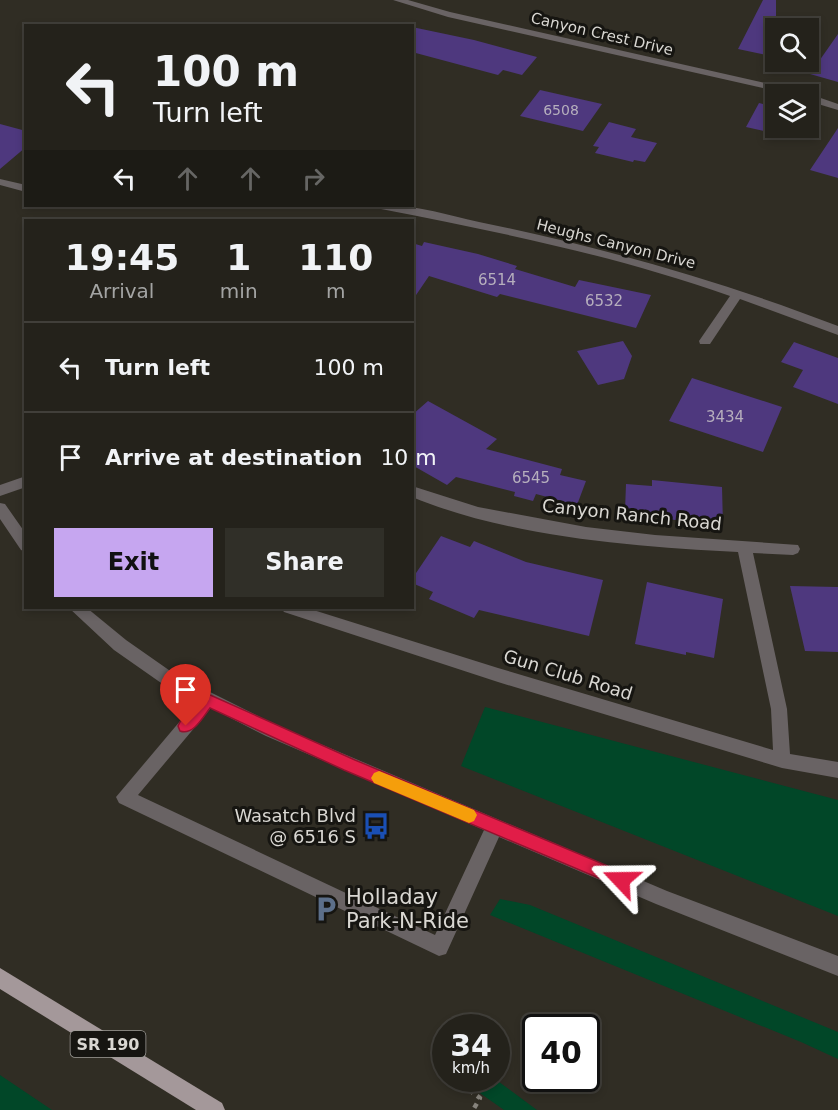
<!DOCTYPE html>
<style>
:root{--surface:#24221b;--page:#302f28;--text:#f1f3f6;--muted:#a3a4a3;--line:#413f3a;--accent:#c6a6f0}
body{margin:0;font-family:"DejaVu Sans",sans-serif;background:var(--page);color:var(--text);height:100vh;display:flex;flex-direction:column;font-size:22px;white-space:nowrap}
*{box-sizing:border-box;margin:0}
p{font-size:20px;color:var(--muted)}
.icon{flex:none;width:33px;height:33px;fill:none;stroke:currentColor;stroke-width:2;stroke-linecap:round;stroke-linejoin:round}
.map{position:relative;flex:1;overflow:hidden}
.panel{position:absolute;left:24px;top:219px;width:390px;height:390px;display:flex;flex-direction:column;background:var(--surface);border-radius:0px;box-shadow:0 3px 9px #0003,0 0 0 2px var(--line)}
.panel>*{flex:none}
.banner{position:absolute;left:24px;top:24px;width:390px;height:183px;border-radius:0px;box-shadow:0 3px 9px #0003,0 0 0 2px var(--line);background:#24221b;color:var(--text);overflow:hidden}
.buttons{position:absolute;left:765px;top:18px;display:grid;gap:12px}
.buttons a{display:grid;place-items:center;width:54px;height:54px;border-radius:0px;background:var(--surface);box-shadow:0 3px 9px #0003,0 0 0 2px var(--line);font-size:30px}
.speed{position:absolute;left:432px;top:1014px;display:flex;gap:12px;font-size:30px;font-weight:700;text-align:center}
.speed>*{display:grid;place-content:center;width:78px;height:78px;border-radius:50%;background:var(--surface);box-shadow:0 3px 9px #0003,0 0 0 2px var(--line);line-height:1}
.speed small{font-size:15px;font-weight:400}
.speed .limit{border:3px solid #111;border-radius:9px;background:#fff;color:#111}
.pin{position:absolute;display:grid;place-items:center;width:51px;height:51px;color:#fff;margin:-62px -26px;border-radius:50% 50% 50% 0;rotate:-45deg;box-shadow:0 0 6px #0007}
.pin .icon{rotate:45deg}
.me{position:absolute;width:66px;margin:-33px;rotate:293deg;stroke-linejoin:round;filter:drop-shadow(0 0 4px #0008)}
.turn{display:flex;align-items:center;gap:21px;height:126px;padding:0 30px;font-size:27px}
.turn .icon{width:78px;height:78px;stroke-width:2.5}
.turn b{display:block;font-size:42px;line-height:51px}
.lanes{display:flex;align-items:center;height:57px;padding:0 30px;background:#0003;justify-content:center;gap:30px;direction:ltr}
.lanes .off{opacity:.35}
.eta{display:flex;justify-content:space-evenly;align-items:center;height:102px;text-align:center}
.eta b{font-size:36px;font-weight:700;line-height:42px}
.button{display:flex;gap:12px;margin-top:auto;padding:12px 30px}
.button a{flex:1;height:69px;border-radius:0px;background:var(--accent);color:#111;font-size:24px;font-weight:700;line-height:69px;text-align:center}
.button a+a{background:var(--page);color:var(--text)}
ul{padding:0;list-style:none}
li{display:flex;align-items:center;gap:18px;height:90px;padding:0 30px;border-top:2px solid var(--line)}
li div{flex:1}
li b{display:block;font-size:22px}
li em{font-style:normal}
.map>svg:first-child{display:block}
.green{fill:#014728}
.building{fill:#4e387e}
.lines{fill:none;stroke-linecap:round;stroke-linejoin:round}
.path{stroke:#86837c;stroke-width:4.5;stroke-dasharray:5 5;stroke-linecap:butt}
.minor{fill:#696364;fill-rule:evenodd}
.major{fill:#a4989a;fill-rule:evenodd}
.route{fill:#e11d48;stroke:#92132f;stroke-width:1.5}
.slow{fill:#f59e0b}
.labels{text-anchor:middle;stroke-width:6;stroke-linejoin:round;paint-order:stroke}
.far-number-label{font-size:14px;fill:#b6afbd}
.far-street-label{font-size:15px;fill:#d9d7d2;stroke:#161511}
.number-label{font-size:15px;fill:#b6afbd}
.shield{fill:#161511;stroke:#9e9d98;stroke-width:1.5}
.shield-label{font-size:16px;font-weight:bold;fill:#d9d7d2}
.street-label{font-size:18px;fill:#d9d7d2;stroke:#161511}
.poi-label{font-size:18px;fill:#d9d7d2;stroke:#161511;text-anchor:end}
.near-poi-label{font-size:21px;fill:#d9d7d2;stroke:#161511;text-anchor:start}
</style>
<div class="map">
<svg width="838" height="1110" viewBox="0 0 838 1110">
<rect width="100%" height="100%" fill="#302d24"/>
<path class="green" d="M485 707 838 800V916L461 766Z
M500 899 530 905 838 1032V1059L801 1042 490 915Z
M0 1075 52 1110H0Z
M460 1079H495L537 1110H504Z"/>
<path class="building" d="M763 0H776V57L738 49Z
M412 27 474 40 537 57 522 75 503 70 498 75 412 52Z
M838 34V82L810 74Z
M540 90 602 104 583 131 520 116Z
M759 103 776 107V120L769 132 746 127Z
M609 122 636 129 631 137 657 143 645 162 634 160 633 162 595 153 599 147 593 146Z
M0 124 26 131V147L0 169Z
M838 128V178L810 170Z
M424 242 478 254 517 266 515 269 575 287 579 280 651 295 636 328 500 294 497 297 429 276 412 301V243L422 246Z
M623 341 632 356 624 379 598 385 577 351Z
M794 342 838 358V404L793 387 803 370 781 362Z
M692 378 782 407 763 452 669 421Z
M428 401 497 439 486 449 562 469 560 475 586 481 577 505 536 494 533 501 514 496 515 492 456 477 447 485 412 465V415Z
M652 480 722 487 723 525 666 519V515L625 511 626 484 652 486Z
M441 536 470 547 474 541 526 562 603 580 589 636 479 610 474 618 429 599 433 592 412 583V579Z
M647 582 723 599 714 658 686 652V655L635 644Z
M790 586 838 587V652L805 651Z"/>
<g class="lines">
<path class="path" d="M443 1040 439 1046 446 1051
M453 1078 480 1098 473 1110"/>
<path class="minor" d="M393 0H408L450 12 800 91 805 94H789L448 17Z
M806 94 812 95 838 104V110L808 101V94Z
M0 179 26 185V192L0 185Z
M375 206C408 202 446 215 479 222 602 247 721 281 838 326V335L740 299 710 344H700L699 341 730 296C617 256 499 232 381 209Z
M26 476V487L0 496V485Z
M412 486 478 507 586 527 655 535 798 545 800 549 798 553 793 555 753 553 787 709 790 754 838 762V778L782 768 498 682 284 612 281 608H307L498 668 773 750 771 709 738 552C634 547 509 537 412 497Z
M0 503 5 504 26 534V552L21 550 0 519Z
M69 608H87L126 640 176 675 278 726 667 891 838 956V976L656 904 499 837 446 954 439 956 119 803 116 797 197 701 164 685 114 650ZM211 708 266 736 484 830 435 935 138 795Z"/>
<path class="major" d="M0 968 222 1103 225 1110H196L0 989Z"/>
</g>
<path class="route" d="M208 694 355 760 627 874 629 880 627 885 621 888 615 885 344 770 210 708C203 717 193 736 180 731L178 726 180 722 203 696Z"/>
<path class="slow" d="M379 771 474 810 477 815 474 821 469 823 374 783 371 778 374 773Z"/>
<defs>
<symbol id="bus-bare" viewBox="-9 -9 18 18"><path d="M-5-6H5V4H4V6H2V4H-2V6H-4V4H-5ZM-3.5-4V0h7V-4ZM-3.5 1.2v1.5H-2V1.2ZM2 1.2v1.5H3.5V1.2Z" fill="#1a4fb4" stroke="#161511" stroke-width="2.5" paint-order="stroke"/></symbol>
<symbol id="parking-bare" viewBox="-9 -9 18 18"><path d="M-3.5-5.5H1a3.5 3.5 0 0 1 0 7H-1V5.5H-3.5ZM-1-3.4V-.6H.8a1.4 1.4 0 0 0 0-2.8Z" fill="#5c6f8a" stroke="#161511" stroke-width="2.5" paint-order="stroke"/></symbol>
</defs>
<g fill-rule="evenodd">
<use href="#bus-bare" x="357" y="807" width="38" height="38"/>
<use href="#parking-bare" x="307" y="890" width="38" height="38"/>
</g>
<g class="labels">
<g class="far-number-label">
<text x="561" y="115">6508</text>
</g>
<g class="far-street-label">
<text transform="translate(602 34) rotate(13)" y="5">Canyon Crest Drive</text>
<text transform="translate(616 244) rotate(14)" y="5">Heughs Canyon Drive</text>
</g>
<g class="number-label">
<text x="497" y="285">6514</text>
<text x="604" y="306">6532</text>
<text x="725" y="422">3434</text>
<text x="531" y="483">6545</text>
</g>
<rect class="shield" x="70.5" y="1031" width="75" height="26" rx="4.5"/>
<g class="shield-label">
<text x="108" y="1050">SR 190</text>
</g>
<g class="street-label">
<text transform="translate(632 515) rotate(6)" y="6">Canyon Ranch Road</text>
<text transform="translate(568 675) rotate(17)" y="6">Gun Club Road</text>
</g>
<g class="poi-label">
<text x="356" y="822">Wasatch Blvd<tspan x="356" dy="21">@ 6516 S</tspan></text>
</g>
<g class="near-poi-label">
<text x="346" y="904">Holladay<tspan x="346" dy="24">Park-N-Ride</tspan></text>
</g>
</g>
</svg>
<div class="buttons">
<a><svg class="icon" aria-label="search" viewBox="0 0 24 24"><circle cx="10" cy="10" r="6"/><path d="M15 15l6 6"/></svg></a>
<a><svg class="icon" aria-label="layers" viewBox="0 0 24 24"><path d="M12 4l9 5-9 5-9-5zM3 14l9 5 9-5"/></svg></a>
</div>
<div class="speed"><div>34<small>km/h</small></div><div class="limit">40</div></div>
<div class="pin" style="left:186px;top:726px;background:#d93025"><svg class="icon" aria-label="arrive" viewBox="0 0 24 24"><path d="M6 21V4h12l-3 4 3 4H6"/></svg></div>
<svg class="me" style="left:621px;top:880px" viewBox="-20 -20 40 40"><path d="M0-17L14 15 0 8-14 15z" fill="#e11d48" stroke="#fff" stroke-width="4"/></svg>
<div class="banner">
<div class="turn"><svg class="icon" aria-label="left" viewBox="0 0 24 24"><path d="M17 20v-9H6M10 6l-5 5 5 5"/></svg><div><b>100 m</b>Turn left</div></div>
<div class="lanes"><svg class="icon" aria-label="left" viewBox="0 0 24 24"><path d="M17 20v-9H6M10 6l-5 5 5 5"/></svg><svg class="icon off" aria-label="ahead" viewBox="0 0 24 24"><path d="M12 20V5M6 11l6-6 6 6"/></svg><svg class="icon off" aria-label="ahead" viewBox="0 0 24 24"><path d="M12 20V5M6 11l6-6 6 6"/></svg><svg class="icon off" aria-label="right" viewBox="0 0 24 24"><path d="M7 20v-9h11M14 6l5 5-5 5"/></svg></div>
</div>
<section class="panel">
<div class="eta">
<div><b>19:45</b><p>Arrival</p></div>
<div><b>1</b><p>min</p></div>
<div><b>110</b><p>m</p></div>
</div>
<ul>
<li><svg class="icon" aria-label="left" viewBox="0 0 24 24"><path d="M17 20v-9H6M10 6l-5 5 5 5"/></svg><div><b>Turn left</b></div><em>100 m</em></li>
<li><svg class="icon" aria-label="arrive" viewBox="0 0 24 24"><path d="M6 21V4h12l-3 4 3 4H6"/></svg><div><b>Arrive at destination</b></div><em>10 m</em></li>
</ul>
<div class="button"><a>Exit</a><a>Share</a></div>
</section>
</div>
